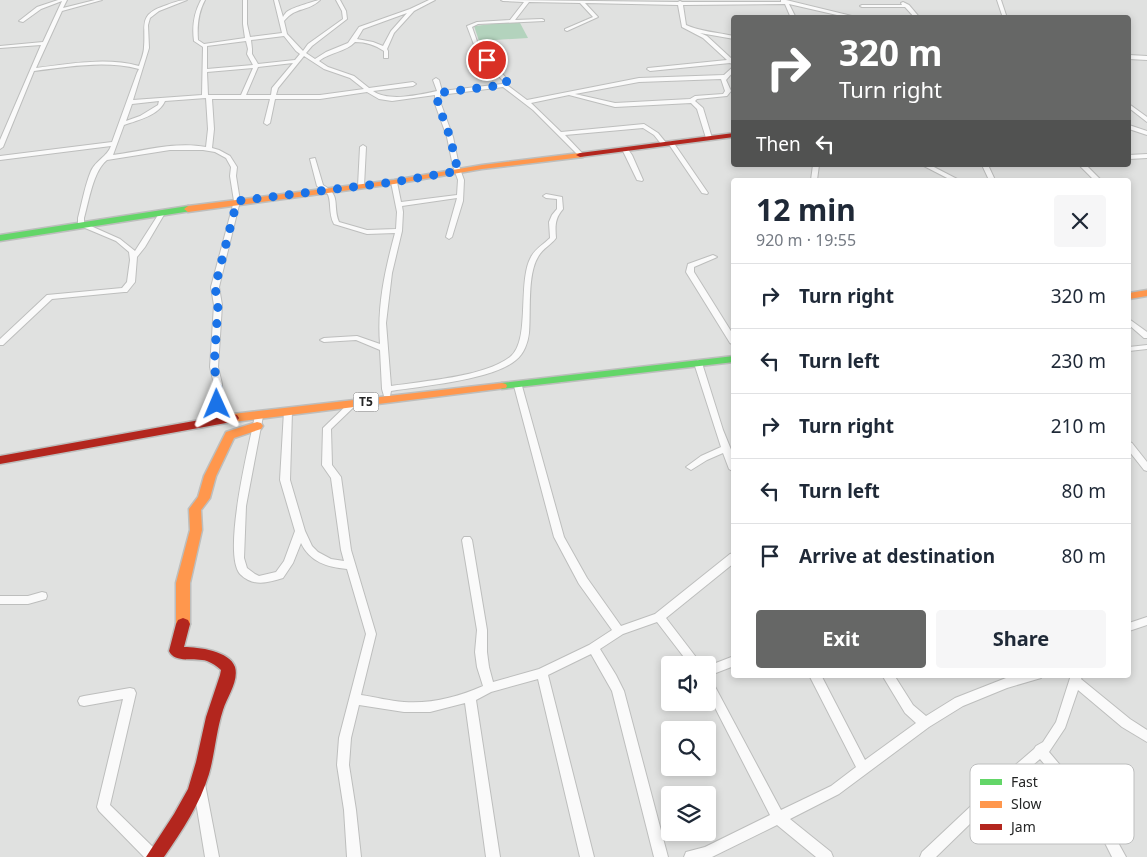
<!DOCTYPE html>
<meta charset="utf-8">
<style>
:root{--surface:#fff;--page:#f6f6f7;--text:#1f2937;--muted:#747a83;--line:#e0e1e3;--accent:#666766}
body{margin:0;font-family:"Noto Sans",sans-serif;background:var(--page);color:var(--text);height:100vh;display:flex;flex-direction:column;font-size:19px;white-space:nowrap}
*{box-sizing:border-box;margin:0}
p{font-size:16px;color:var(--muted)}
.icon{flex:none;width:28px;height:28px;fill:none;stroke:currentColor;stroke-width:2;stroke-linecap:round;stroke-linejoin:round}
.map{position:relative;flex:1;overflow:hidden}
.sheet{position:absolute;left:731px;top:178px;width:400px;height:500px;display:flex;flex-direction:column;background:var(--surface);border-radius:5px;box-shadow:0 2px 8px #0003}
.sheet>*{flex:none}
.banner{position:absolute;left:731px;top:15px;width:400px;height:152px;border-radius:5px;box-shadow:0 2px 8px #0003;background:#666766;color:#fff;overflow:hidden}
.tools{position:absolute;left:661px;top:656px;display:grid;gap:10px}
.tools a{display:grid;place-items:center;width:55px;height:55px;border-radius:5px;background:var(--surface);box-shadow:0 2px 8px #0003;font-size:25px}
.pin{position:absolute;display:grid;place-items:center;width:42px;height:42px;color:#fff;margin:-21px;border:2px solid #fff;border-radius:50%;box-shadow:0 1px 5px #0007}
.me{position:absolute;width:55px;margin:-28px;rotate:359deg;stroke-linejoin:round;filter:drop-shadow(0 0 4px #0008)}
.turn{display:flex;align-items:center;gap:18px;height:105px;padding:0 25px;font-size:22px}
.turn .icon{width:65px;height:65px;stroke-width:2.5}
.turn b{display:block;font-size:35px;line-height:42px}
.then{display:flex;align-items:center;height:48px;padding:0 25px;background:#0003;gap:10px;font-size:19px}
.round{display:grid;place-items:center;flex:none;width:52px;height:52px;border-radius:5px;background:var(--page)}
.overview{display:flex;align-items:center;justify-content:space-between;height:85px;padding:0 25px}
h1{font-size:30px;font-weight:700;line-height:38px}
.button{display:flex;gap:10px;margin-top:auto;padding:10px 25px}
.button a{flex:1;height:58px;border-radius:5px;background:var(--accent);color:#fff;font-size:20px;font-weight:700;line-height:58px;text-align:center}
.button a+a{background:var(--page);color:var(--text)}
ul{padding:0;list-style:none}
li{display:flex;align-items:center;gap:15px;height:65px;padding:0 25px;border-top:1px solid var(--line)}
li div{flex:1}
li b{display:block;font-size:19px}
li em{font-style:normal}
.map>svg:first-child{display:block}
.green{fill:#b3d3bd}
.lines{fill:none;stroke-linecap:round;stroke-linejoin:round}
.street-casing{stroke:#bdbebd;stroke-width:2}
.fast-casing{stroke:#bdbebd;stroke-width:3}
.slow-casing{stroke:#bdbebd;stroke-width:3}
.jam-casing{stroke:#bdbebd;stroke-width:3}
.street{fill:#fafafa;fill-rule:evenodd}
.fast{fill:#63d668;fill-rule:evenodd}
.slow{fill:#ff974d;fill-rule:evenodd}
.jam{fill:#b3261e;fill-rule:evenodd}
.route{stroke:#1a73e8;stroke-width:9;stroke-dasharray:0 16.2}
.labels{text-anchor:middle;stroke-width:4.5;stroke-linejoin:round;paint-order:stroke}
.shield{fill:#fff;stroke:#666;stroke-width:1}
.shield-label{font-size:12px;font-weight:bold;fill:#242525}
.key{fill:#fff;stroke:#bdbebe;stroke-width:1}
.key-label{font-size:14px;fill:#242525}
</style>
<div class="map">
<svg width="1147" height="857" viewBox="0 0 1147 857">
<rect width="100%" height="100%" fill="#e0e1e0"/>
<path class="green" d="M519 21 528 38 479 41 474 26Z"/>
<g class="lines">
<defs>
<path id="street" d="M58 0H67L63 8 95 0H102L62 11 36 68C71 64 105 57 139 66 141 60 144 53 144 47 146 25 138 15 164 6 172 3 179 0 187 0L159 11 150 18 148 25 149 48 133 100 202 95 203 47 194 41C192 26 194 13 201 0H205C198 13 197 26 198 40L204 44 245 38 243 24V0H247V24L250 37 282 33 274 0H278L283 17C284 15 286 12 288 11 292 8 317 0 320 0 308 12 296 6 284 21L287 34 303 51 308 44 343 19 342 11 336 0H340L346 11 347 19 312 46 306 53 315 59 326 52 348 43 359 27 410 9 429 0H435L414 11 394 33 387 49 388 51V58H384V51C375 45 366 42 355 42 346 52 330 52 319 61L328 67 354 76 369 88 413 82 416 84 413 86 373 91C388 102 419 95 437 91L433 80 436 78 439 80 442 91 502 84 504 82 476 50 467 26 477 22 510 20 524 2 503 1 501 0 678 2 680 1 682 2H781V0H786L860 18H850L789 4 796 18H791L785 4 683 5 686 25C698 31 720 33 734 36V39L700 33 707 36 733 60 734 65 730 63 650 71 647 69 648 68 727 60 703 38 682 27 678 5 585 3 598 17 567 31 565 30V29L593 17 580 3 529 2 515 20 542 19 544 20V21L478 24 472 27 480 50 509 81 510 82 507 85 527 100 639 78 724 75 734 66V71L726 80 731 91 727 96 697 99 695 101 703 108 712 138 709 140 706 138 697 109 691 103 615 107 569 95 531 103 561 132 644 124 658 133 667 144 662 145 654 135 643 128 565 135 583 154V156H579L533 110 503 87 440 95 441 104 453 137 459 166 464 180 463 201 452 237 449 239 446 237 457 198 402 206 403 212 402 231 392 273 386 323 391 386C423 381 484 377 510 357 531 341 517 282 531 257 535 249 544 244 550 238L549 222 552 215 557 209V199L546 198 543 196 546 194 562 197 563 209C555 218 555 226 556 238 551 245 542 249 538 257 527 275 531 312 529 333 528 342 524 354 516 360 493 380 423 386 391 391L390 396H384L382 389 380 350 356 340 324 342 320 340 324 338 357 336 380 344C377 306 385 270 395 233L367 234 334 224C328 214 332 199 327 193 324 190 320 188 317 186L310 159 315 158 323 185C342 196 332 205 339 222L367 230 396 229 397 212 391 182 392 181 397 182 401 202 457 195 458 180 453 166 447 137 435 104V95L392 101 379 99 367 92 320 99H275L270 123 267 125 264 123 270 99H212L214 129 212 148 219 150 230 156 237 167 236 176 240 201 219 287 222 305 218 367 222 384 221 412 219 420 215 423 211 420 213 412 214 384 210 367 214 305 211 287 234 201 230 176 231 167 226 158 215 152 203 150H170L107 160C93 171 89 201 84 218V223L120 239 135 251 160 212 162 211 165 213 145 247 137 257 135 282 127 292H124L52 299 3 345H0V339L47 295 122 288 127 282 130 260 129 252 116 241 78 225V218C82 203 85 185 91 171 96 160 107 157 111 146L0 160V156L112 142 137 73 139 69C104 60 69 67 34 71L3 147 0 149V140L41 45 0 48V46L43 42 62 1 41 9 23 22 19 21 37 7ZM407 13 391 31 383 46 373 42 357 39 363 29ZM284 36 296 51 300 54 295 60 258 64 252 54V49L251 40ZM246 41 248 49 247 54 253 65 207 69V46ZM304 56 324 69 350 78 364 89 320 95H276L278 88ZM293 63 272 88 271 95H246L258 67ZM253 68 241 95H208L207 72ZM721 79 725 91 723 94 695 96 690 99 615 103 575 94 639 82ZM206 98 208 129 206 147C176 141 143 151 113 155L124 125C139 120 159 115 165 101ZM159 101 158 105 140 116 126 121 132 104Z
M997 0H1001L1007 18H1003Z
M903 2 909 5 920 18H915L905 7H862L860 6 862 5H902L901 3Z
M1129 55 1147 56V60L1129 59Z
M1129 104 1147 117V122L1129 108Z
M1129 125 1147 131V135L1129 129Z
M671 141 673 142 708 193 707 194 702 193 668 143Z
M363 145 366 147 364 186 361 188 358 186 360 147Z
M623 148H627L632 155 643 180 642 181 637 180 622 149Z
M1147 154V158L1129 159V155Z
M813 165H819L817 180H811Z
M922 165H930L959 180H951Z
M982 165H988L995 180H989Z
M1079 165H1086L1101 180H1094Z
M713 255 717 257 715 258 694 267V272L734 336V345L730 343 686 272 688 264Z
M1129 319 1147 332V338H1144L1129 325Z
M1147 345V349L1129 351V347Z
M698 360 702 363 723 430 734 457V472L729 469 723 453 707 460 691 470 686 467 701 456 721 447 694 363Z
M518 383 522 386 564 537 587 578 621 626 655 614 730 554 734 553V563L666 618 702 665H690L657 622 623 634 600 649 616 675 624 691 668 857H654L612 691 591 654 548 675 594 857H580L538 679 491 692 476 700 500 857H486L465 703 430 712H404L359 705 351 738 349 765 356 810 361 857H347L344 810 337 765 339 738 366 634 347 569C327 567 310 562 301 543L293 563 283 578C267 583 253 587 240 574 222 553 249 445 255 416L259 413 263 416 246 506 244 558 247 568 255 574 259 576 276 572 284 561 295 531 280 480 284 411 288 408 292 411 290 480 305 531 312 546 318 552 331 559 344 561 341 550 331 478 322 465 323 428 351 401H357L358 403 331 429 332 465 341 477 351 550 376 634 361 695C375 697 390 701 404 702 431 704 458 697 483 686L477 667 475 652 477 630 462 540 464 537H470L472 540 487 630V652L489 667 493 682 539 669 589 645 612 630 579 584 554 537 514 386Z
M1129 442 1132 443 1147 462V471L1144 470 1129 451Z
M42 592 46 593 47 596 46 599 28 604H0V596H28Z
M1147 617V625L1129 631V623Z
M734 656V666L708 676V666Z
M809 675H821L865 760 916 723 905 713 882 675H894L913 705 926 716 955 698 1006 678 1018 675H1043L1041 678 1007 688 963 706 929 727 839 794 790 819 831 852 833 857H816L777 825 712 857H684L686 852 705 847 770 815 708 694V679L712 681 781 810 831 786 856 767Z
M1071 675H1083L1081 679 1130 719 1147 730V742L1122 727 1078 690 1065 728 1049 752 1104 817 1126 857H1112L1096 825 1040 759 1013 782 936 857H920L922 852 1005 774 1034 749 1036 746 1043 742 1056 722Z
M130 688 134 689 136 693 110 805 158 852 160 857H144L99 811 97 807 123 699 84 706 80 705 78 701 80 697 84 696Z
M199 778 203 780 205 784 219 857H205L193 784 195 780Z"/>
<path id="fast" d="M188 206 191 207V211L0 241V235Z
M734 356V362L502 389 497 386 502 383Z"/>
<path id="slow" d="M580 153 584 155 583 157 482 169 394 184 188 212 184 209 188 206 394 180 482 165Z
M1147 290V296L1129 299V293Z
M502 383 506 384 507 386 506 388 233 422 227 418 233 414Z
M257 422 261 423 263 426 261 429 234 438 216 476 210 498 201 510 202 530 190 583V624L188 628 183 630 178 628 176 624V583L190 530 189 509 198 497 204 476 226 432Z"/>
<path id="jam" d="M734 133V137L580 157 576 155 580 153Z
M233 414 237 415 239 418 237 421 0 464V456Z
M183 618 188 620 190 624 184 647C198 647 230 651 235 667 239 681 227 697 223 710 216 731 215 753 209 774 200 804 182 831 164 857H146L174 814 188 789 196 762 206 717 220 675 221 670C217 666 212 663 207 661 195 657 175 664 169 651L176 624 178 620Z"/>
</defs>
<use href="#street" class="street-casing"/>
<use href="#fast" class="fast-casing"/>
<use href="#slow" class="slow-casing"/>
<use href="#jam" class="jam-casing"/>
<use href="#street" class="street"/>
<use href="#fast" class="fast"/>
<use href="#slow" class="slow"/>
<use href="#jam" class="jam"/>
</g>
<g class="lines">
<path class="route" d="M217 404 218 384 214 367 218 305 215 287 237 201 394 182 458 171 450 137 438 104 437 93 504 85 507 82 487 60"/>
</g>
<g class="labels">
<rect class="shield" x="353.5" y="392.5" width="25" height="19" rx="4"/>
<g class="shield-label">
<text x="366" y="406">T5</text>
</g>
</g>
<rect x="970" y="764" width="164" height="80" rx="8" class="key"/>
<rect x="980" y="779" width="22" height="6" fill="#63d668"/>
<rect x="980" y="801" width="22" height="7" fill="#ff974d"/>
<rect x="980" y="824" width="22" height="6" fill="#b3261e"/>
<g class="key-label">
<text x="1011" y="787">Fast</text>
<text x="1011" y="809">Slow</text>
<text x="1011" y="832">Jam</text>
</g>
</svg>
<div class="tools">
<a><svg class="icon" aria-label="sound" viewBox="0 0 24 24"><path d="M4 9h4l5-4v14l-5-4H4zM17 9q2 3 0 6"/></svg></a>
<a><svg class="icon" aria-label="search" viewBox="0 0 24 24"><circle cx="10" cy="10" r="6"/><path d="M15 15l6 6"/></svg></a>
<a><svg class="icon" aria-label="layers" viewBox="0 0 24 24"><path d="M12 4l9 5-9 5-9-5zM3 14l9 5 9-5"/></svg></a>
</div>
<div class="pin" style="left:487px;top:60px;background:#d93025"><svg class="icon" aria-label="arrive" viewBox="0 0 24 24"><path d="M6 21V4h12l-3 4 3 4H6"/></svg></div>
<svg class="me" style="left:217px;top:404px" viewBox="-20 -20 40 40"><path d="M0-17L14 15 0 8-14 15z" fill="#1a73e8" stroke="#fff" stroke-width="4"/></svg>
<div class="banner">
<div class="turn"><svg class="icon" aria-label="right" viewBox="0 0 24 24"><path d="M7 20v-9h11M14 6l5 5-5 5"/></svg><div><b>320 m</b>Turn right</div></div>
<div class="then">Then<svg class="icon" aria-label="left" viewBox="0 0 24 24"><path d="M17 20v-9H6M10 6l-5 5 5 5"/></svg></div>
</div>
<section class="sheet">
<div class="overview"><div><h1>12 min</h1><p>920 m · 19:55</p></div><a class="round"><svg class="icon" aria-label="close" viewBox="0 0 24 24"><path d="M6 6l12 12M18 6L6 18"/></svg></a></div>
<ul>
<li><svg class="icon" aria-label="right" viewBox="0 0 24 24"><path d="M7 20v-9h11M14 6l5 5-5 5"/></svg><div><b>Turn right</b></div><em>320 m</em></li>
<li><svg class="icon" aria-label="left" viewBox="0 0 24 24"><path d="M17 20v-9H6M10 6l-5 5 5 5"/></svg><div><b>Turn left</b></div><em>230 m</em></li>
<li><svg class="icon" aria-label="right" viewBox="0 0 24 24"><path d="M7 20v-9h11M14 6l5 5-5 5"/></svg><div><b>Turn right</b></div><em>210 m</em></li>
<li><svg class="icon" aria-label="left" viewBox="0 0 24 24"><path d="M17 20v-9H6M10 6l-5 5 5 5"/></svg><div><b>Turn left</b></div><em>80 m</em></li>
<li><svg class="icon" aria-label="arrive" viewBox="0 0 24 24"><path d="M6 21V4h12l-3 4 3 4H6"/></svg><div><b>Arrive at destination</b></div><em>80 m</em></li>
</ul>
<div class="button"><a>Exit</a><a>Share</a></div>
</section>
</div>
